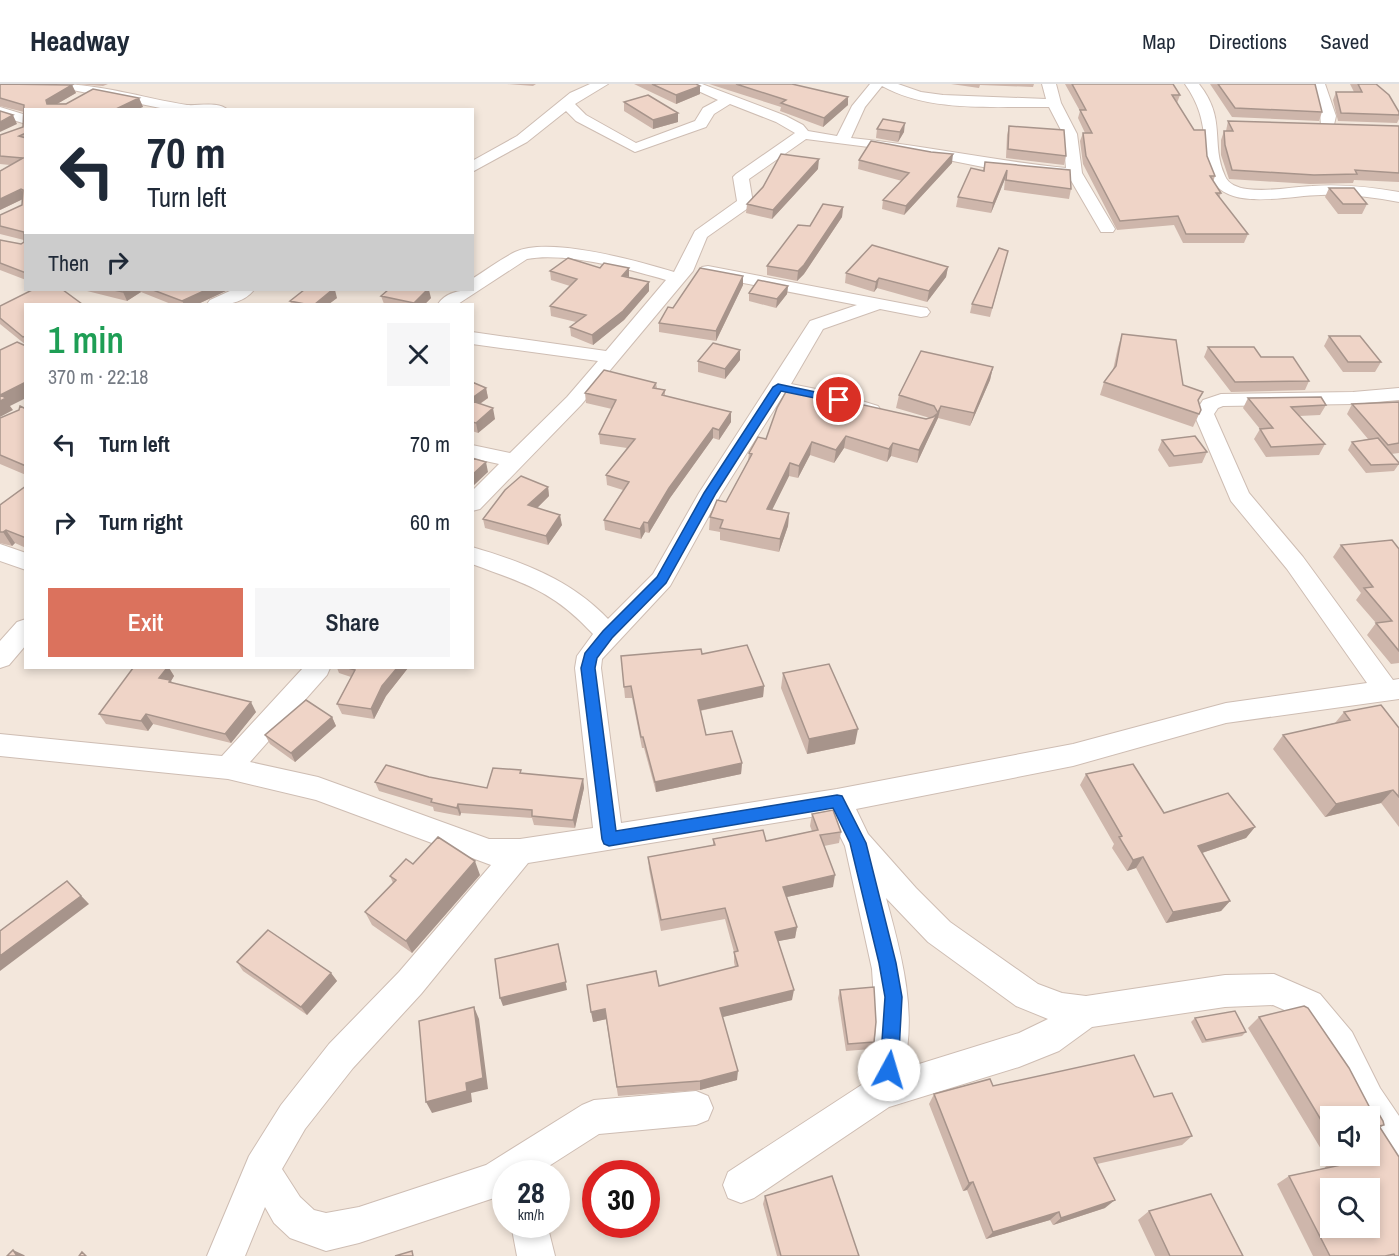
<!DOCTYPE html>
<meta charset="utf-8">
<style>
:root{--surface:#fff;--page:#f6f6f7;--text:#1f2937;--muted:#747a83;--line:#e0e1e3;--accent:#db725d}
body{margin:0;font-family:"Archivo Narrow",sans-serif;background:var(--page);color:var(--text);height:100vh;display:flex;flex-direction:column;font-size:22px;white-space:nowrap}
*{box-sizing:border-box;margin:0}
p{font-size:20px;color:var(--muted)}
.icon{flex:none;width:33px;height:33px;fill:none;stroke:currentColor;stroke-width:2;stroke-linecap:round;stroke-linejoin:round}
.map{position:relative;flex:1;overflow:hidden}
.sheet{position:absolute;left:24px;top:219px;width:450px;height:366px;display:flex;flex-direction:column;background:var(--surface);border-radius:0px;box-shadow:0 3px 9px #0003}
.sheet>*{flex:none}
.hud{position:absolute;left:24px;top:24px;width:450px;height:183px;border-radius:0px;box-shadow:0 3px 9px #0003;background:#fff;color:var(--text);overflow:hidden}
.buttons{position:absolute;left:1320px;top:1022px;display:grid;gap:12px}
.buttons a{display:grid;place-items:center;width:60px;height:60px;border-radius:0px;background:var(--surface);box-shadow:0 3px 9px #0003;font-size:30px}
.speed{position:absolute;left:492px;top:1076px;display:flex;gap:12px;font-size:30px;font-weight:700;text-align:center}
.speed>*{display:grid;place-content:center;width:78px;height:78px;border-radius:50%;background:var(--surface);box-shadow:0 3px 9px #0003;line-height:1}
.speed small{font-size:15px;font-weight:400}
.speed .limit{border:9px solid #d22;background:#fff;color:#111}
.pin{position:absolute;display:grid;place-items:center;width:51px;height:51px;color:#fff;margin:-26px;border:3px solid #fff;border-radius:50%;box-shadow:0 2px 6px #0007}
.me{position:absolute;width:66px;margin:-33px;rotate:6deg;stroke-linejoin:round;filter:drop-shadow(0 0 4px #0008)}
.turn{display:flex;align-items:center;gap:21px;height:126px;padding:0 24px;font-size:27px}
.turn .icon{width:78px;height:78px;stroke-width:2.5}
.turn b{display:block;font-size:42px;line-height:51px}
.then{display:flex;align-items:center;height:57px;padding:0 24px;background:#0003;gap:12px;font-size:22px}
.round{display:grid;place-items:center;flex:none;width:63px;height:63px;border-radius:0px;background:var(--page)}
.head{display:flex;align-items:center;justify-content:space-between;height:102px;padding:0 24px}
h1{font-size:36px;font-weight:600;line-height:45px;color:#1e9e55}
.cta{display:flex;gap:12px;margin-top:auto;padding:12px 24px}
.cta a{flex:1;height:69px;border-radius:0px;background:var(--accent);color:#fff;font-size:24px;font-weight:600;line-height:69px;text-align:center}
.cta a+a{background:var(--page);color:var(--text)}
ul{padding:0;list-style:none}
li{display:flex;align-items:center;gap:18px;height:78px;padding:0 24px}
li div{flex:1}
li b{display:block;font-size:22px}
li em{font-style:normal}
header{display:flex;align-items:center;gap:36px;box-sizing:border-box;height:84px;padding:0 30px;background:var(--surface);border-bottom:2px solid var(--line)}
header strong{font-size:28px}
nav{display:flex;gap:33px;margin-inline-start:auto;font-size:21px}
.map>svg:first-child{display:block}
.residential{fill:#f3e7dc;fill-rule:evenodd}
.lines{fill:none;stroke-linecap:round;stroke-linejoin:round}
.minor-casing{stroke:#cebdb3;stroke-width:2}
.minor{fill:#fff;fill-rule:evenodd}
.wall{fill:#ceb6ab;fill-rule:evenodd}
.shaded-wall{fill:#a7948b}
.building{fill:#efd4c7;stroke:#a7948b;stroke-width:1.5;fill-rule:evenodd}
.route{fill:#1a73e8;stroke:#114b97;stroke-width:1.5}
</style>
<header>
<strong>Headway</strong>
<nav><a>Map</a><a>Directions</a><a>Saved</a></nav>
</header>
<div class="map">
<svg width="1399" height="1172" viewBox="0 0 1399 1172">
<rect width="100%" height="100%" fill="#fcf5ed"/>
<path class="residential" d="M0 0H1399V1172H0ZM26 26H472V206H26ZM26 220H472V584H26ZM1330 1032H1370V1071H1330ZM506 1089H556V1140H506ZM596 1089H646V1140H596ZM1330 1104H1370V1143H1330Z"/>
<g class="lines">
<defs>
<path id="minor" d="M56 0C101 0 143 14 187 21 199 22 218 17 228 26H170L63 4Z
M590 0H608L575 20 586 31 636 59 695 37 703 24 718 16 683 0H702L786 32 803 41 808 47 837 52 852 22 870 0H898L921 8 943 11 1046 15 1042 0H1056L1061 19 1077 50 1082 89 1115 145 1113 148H1101L1069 93 1008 88 908 68 806 55 749 95 753 119 751 122 707 153 693 187 581 321 480 425 472 427V407L499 380 472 374V361L510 369 567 313 598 277 472 260V248L606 267 666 196C628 185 566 168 527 175L458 220H438C445 209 459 206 472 206V195C486 186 501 175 515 168 549 152 638 177 674 188L695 147 737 117 733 93 736 90 795 49 776 38 730 20 714 30 706 43 635 68 576 37 566 27 527 58 472 88V77L517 52 570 9ZM882 2C930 29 996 22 1049 23L1063 50 1066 84C994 77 923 61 851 54L865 23Z
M1185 0H1199C1227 35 1210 59 1225 92 1228 100 1238 104 1247 105 1268 108 1290 103 1312 102 1341 100 1370 103 1399 108V118C1373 113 1347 110 1321 111 1289 111 1226 129 1210 92 1205 83 1205 70 1205 60 1203 36 1199 20 1185 0Z
M1311 0H1325L1336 32 1333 45 1328 46 1321 42 1320 27Z
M0 23 26 31V40L0 32Z
M708 182 921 223 927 224 930 228 927 232 921 233 880 225 823 245 791 300 836 309 878 322 881 326 878 330 871 332 825 318 784 310 721 410 670 502 602 575 601 584 621 739 837 705 1073 660 1226 619 1367 599 1287 485 1231 417 1194 330 1203 316 1221 310 1353 308 1399 304V316L1353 320 1223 322 1218 324 1214 330 1249 409 1303 473 1393 596 1399 595V615L1226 639 1073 682 856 725 868 750 916 804 950 838 1038 900 1062 909 1086 912 1225 891 1274 890 1320 910 1352 948 1380 1004 1399 1032V1081C1379 1072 1370 1053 1370 1032H1358L1328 972 1298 932 1273 921 1225 923 1092 943 1059 967 1019 983 889 1023 754 1114 741 1119 728 1114 723 1101 728 1088 866 998 872 977 876 946 872 885 845 762 829 730 528 779 421 910 353 984 305 1045 282 1085 300 1113 314 1126 326 1129 359 1123 486 1081 582 1021 594 1016 696 1007 708 1012 713 1024 708 1036 696 1041 599 1050 538 1089H506V1110L359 1159 326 1167 290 1154 274 1139 265 1123 245 1172H207L249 1072 281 1021 329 960 399 888 491 781 316 716 228 695 0 672V650L222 672 303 584H330L327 591 250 678 318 693 489 755H520L593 744 575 584 577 572 593 550C553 507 526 500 472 480V463C523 478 571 496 608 535L653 490 699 409 810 237 857 221 702 191 699 187 702 183ZM886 814 928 858 1016 922 1048 935 1019 949 903 985C918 929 901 869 886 814Z
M232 206H254C243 220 223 222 207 220L210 216Z
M0 460 26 469V486L0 477Z
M26 535V561L9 581 0 584V557L17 538Z
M511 1140H547L555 1172H517Z"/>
</defs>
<use href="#minor" class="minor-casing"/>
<use href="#minor" class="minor"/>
</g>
<path class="wall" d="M0 0 72 1 76 9 57 20 139 14 143 23 26 26V196L0 186V156L21 160 24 158V156L0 150V131L22 121 23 115 0 126V87L10 81 0 80V51L23 43 24 28 0 22Z
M76 0H108L103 2Z
M507 0H536L533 2Z
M634 0H696L700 10 676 20Z
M709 0H792L848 21 823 43 780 27 781 23Z
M951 0H1034L1033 3 980 1 979 4Z
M1065 0H1173L1180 11 1177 19 1207 72 1215 92 1213 98 1221 109 1219 114 1248 150 1244 159H1183L1174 141 1117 146 1083 80 1080 57 1083 49H1085L1078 34 1080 27Z
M1210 0H1315L1322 28 1319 37 1232 33Z
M1350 0H1376L1399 31V35L1397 39 1338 37 1333 16 1336 8H1354Z
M624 18 678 38 653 45 624 27Z
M1228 37 1399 42V98L1354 96 1353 99 1310 100 1229 95 1221 71V56L1224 47H1226Z
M1009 42 1066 72 1064 81 1006 74 1007 51Z
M877 45 904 48 898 58 876 54Z
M931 68 952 79 904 131 882 125 883 116 902 97 858 85 859 76Z
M985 78 1071 105 1069 115 1004 106 1005 95 991 129 956 123 958 113 983 87Z
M818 85 772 135 746 129 747 120Z
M1329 104 1367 120 1362 130H1338L1325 113Z
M843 123 842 133 804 190 797 197 767 191V182L810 142Z
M1008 167 990 233 970 229 972 220Z
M948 183 946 193 927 218 877 204 874 208 845 199 846 189Z
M550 187 629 193 649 198V207L624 236 593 261 571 252 570 243 576 238 551 232 550 222 570 202 551 196Z
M743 201 716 257 659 248V239L673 224Z
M788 202 787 210 776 224 749 217V209Z
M83 206H228L198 220H171L141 208 127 217Z
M381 212 431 214 425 220H384Z
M337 214 329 220H291L290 217Z
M26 220V261L0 240V222Z
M1122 250 1183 301 1203 308 1198 318 1201 326 1193 343 1100 311 1104 298 1113 286 1118 263Z
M1329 252 1381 278 1375 288H1343L1324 262Z
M1208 263 1309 297 1305 306 1231 308 1204 273Z
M740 266V276L725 295 698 288V277Z
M993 283 990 296 970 342 938 334 917 379 891 372 887 378 844 364 834 379 810 371 798 394 789 392 772 426 789 429 788 442 779 468 720 456V448L709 446 710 433 726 418 748 377 749 369 766 355 930 334 896 324 899 311Z
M472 298 486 304 488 314 480 320 495 335 478 349 472 347Z
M656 299 657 304 665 306V312L731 328V338L719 356 713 354 670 414 649 449 645 448 641 455 605 446 604 436 623 406 607 401 606 391 627 364 600 360 599 350 612 325 586 319 585 309Z
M1248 314 1326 321 1320 331 1299 332 1325 360 1319 371 1266 373 1254 355 1260 345 1243 324Z
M1399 318V369L1391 370 1399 380 1394 387 1366 389 1348 366 1352 358 1368 355 1347 330 1352 320Z
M26 325V391L0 380V334Z
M1162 356 1207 368 1202 379 1169 383 1158 366Z
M26 402V464L15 459 12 462 0 459V421Z
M548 403 549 412 537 424 562 441 548 461 485 444 483 435Z
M1341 461 1399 465V579L1391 580 1367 551 1376 539 1356 516 1361 509 1333 473Z
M702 570 764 602 763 613 700 627 706 651 742 679 741 690 656 708 644 664H642L632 614H625L621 572Z
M133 584H169L174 592 171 597 172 599 256 628 231 659 153 640 148 647 106 640 99 630Z
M337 584H408L386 612 374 635 342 630 337 620 351 593 339 589Z
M783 589 855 660 807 670 781 604Z
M1344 628 1399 644V743L1381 719 1325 733 1273 665 1283 651 1335 639Z
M332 633 336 642 295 678 270 660 265 651Z
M522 689 583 695 584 704 575 744 534 741 532 734 461 729 460 732 434 727 433 723 379 707 375 698 429 693 487 704Z
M1086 690 1164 729 1255 743 1246 754 1202 769 1230 817 1221 827 1166 839 1136 784 1127 787 1112 764 1114 760 1080 701Z
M812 730 841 748 839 759 824 762 833 803 787 813 797 843 795 854 778 857 792 916 722 933 737 996 700 1006 618 1012 606 935 593 938 659 902 735 883 734 878V868L725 835 661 847 649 785 648 773 713 761V755L766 757 812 747 810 742Z
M413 780 480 791 412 869 372 841 365 828 393 799 390 792Z
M237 878 331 889 337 897 307 931 243 887Z
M840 906 874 958 871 965 846 967 838 914Z
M1259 933 1370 1024 1384 1041 1380 1044 1399 1172H1313L1277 1100 1289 1092 1325 1084V1083L1330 1080 1248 944ZM1330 1032 1370 1071H1330Z
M1195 934 1246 948 1242 952 1202 959 1191 938Z
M993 1002 1154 1013 1192 1052 1182 1061 1097 1080 1105 1124 1053 1141 1050 1136 986 1155 967 1106 963 1107 929 1020 934 1010Z
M765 1112 859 1172H777L763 1120Z
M1149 1127 1243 1172H1155L1138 1136Z"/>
<path class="shaded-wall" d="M72 1 76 9 50 24V26L46 16Z
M700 2V10L676 20V11Z
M848 13V21L823 43 824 34Z
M139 14 143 23 136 26H114Z
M678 29V38L653 45V36Z
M13 31 17 40 0 48V38Z
M905 39 904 48 898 58 900 48Z
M953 70 952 79 904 131 906 122Z
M819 75 818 85 772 135 773 126Z
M1007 86 1005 95 991 129 993 119Z
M21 105 25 114 0 126V115Z
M843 123 842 133 804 190 797 197 798 187Z
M948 183 946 193 927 218 929 207Z
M629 184V193L622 192Z
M743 192V201L716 257V247Z
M879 194 877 204 874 208 876 198Z
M649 198V207L624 236 593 261 592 251Z
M788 202 787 210 776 224 777 215Z
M127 206H139L141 208 127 217 123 208Z
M206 206H228L198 220H184L182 217Z
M332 206H335L337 214 329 220H315Z
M427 206H429L431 214 425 220H414V219Z
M740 266V276L725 295V285Z
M993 283 990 296 970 342 974 329Z
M26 298V314L10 322 13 326 0 333V311Z
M486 304 488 314 472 325V314Z
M941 322 938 334 917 379 919 366Z
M493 324 495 335 478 349 476 339Z
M731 328V338L719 356V346Z
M713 344V354L670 414 649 449 648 439 669 404Z
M846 352 844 364 834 379 836 366Z
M812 358 810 371 798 394 799 382Z
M893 359 891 372 887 378 889 365Z
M486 378 488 388 472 403V391Z
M790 379 789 392 766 438 767 425Z
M548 403 549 412 530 431 528 421Z
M789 429 788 442 779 468 780 455Z
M560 431 562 441 548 461 546 452Z
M644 438 645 448 641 455 640 445Z
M6 446 15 459 12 462 3 448Z
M167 584H169L174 592 171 597 176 606 159 594Z
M397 584H408L386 612 374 635 371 625 382 602Z
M764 602 763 613 698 627V616Z
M251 618 256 628 231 659 225 650Z
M146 630 153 640 148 647 141 637Z
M332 633 336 642 295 678 291 669Z
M858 645 855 660 807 670 809 655Z
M742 679 741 690 656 708 655 698Z
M583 695 584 704 575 744 573 736Z
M1393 706 1381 719 1325 733 1336 720Z
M458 720 461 729 460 732 457 724Z
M1255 743 1246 754 1190 773 1198 762Z
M1143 773 1136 784 1127 787 1133 776Z
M475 777 480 791 412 869 406 857Z
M835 791 833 803 782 814 783 803Z
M67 797 89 820 0 887V872Z
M1230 817 1221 827 1166 839 1173 828Z
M797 843 795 854 774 858 775 848Z
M560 868 567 906 503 922 500 914Z
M331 889 337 897 307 931 301 923Z
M794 906 792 916 719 934 720 924Z
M474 923 479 935 488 1005 471 1009 472 1018 432 1029 426 1018 466 999Z
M605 925 607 935 593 938 591 928Z
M738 987 737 996 700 1006V997Z
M973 1098 967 1106 963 1107 969 1099Z
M1115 1116 1105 1124 1053 1141 1061 1134Z
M1059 1128 1050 1136 986 1155 993 1148Z
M13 1166 24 1171 25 1172H17Z"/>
<path class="building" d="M0 0 72 1 46 16 47 20H66L93 5 139 14 114 26H26V49L19 52 26 54V189L0 179V156L21 160 24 158V148L0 142V131L22 121 23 106 21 105 0 115V87L23 74 0 72V51L23 43 24 21 0 14Z
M652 0H696L700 2 676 11Z
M736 0H792L848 13 824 34 781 19 786 16Z
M1072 0H1173L1180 11H1172L1194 46H1205L1207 72 1215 92H1210L1221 109H1216L1248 150H1186L1178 132 1120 137 1086 72 1083 49H1092L1080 26H1086Z
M1218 0H1315L1322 28 1235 24Z
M1358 0H1376L1389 11 1399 28V31L1341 29 1336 8H1362Z
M648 11 678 29 653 36 624 18Z
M0 27 13 31 0 38Z
M883 35 905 39 900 48 877 45Z
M1228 37 1399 42V89L1355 86 1357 90 1314 91 1232 86 1225 61 1224 47H1233Z
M1009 42 1064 46 1066 72 1008 65Z
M871 57 931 68 953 70 906 122 883 116 909 89 859 76Z
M781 70 819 75 773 126 747 120 763 103Z
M985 78 1070 86 1071 105 1006 96 1007 86 993 119 958 113 971 84 984 87Z
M1329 104H1354L1367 120H1343Z
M823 120 843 123 804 181 798 187 767 182 798 141 810 142Z
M872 161 948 183 929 207 879 194 876 198 846 189Z
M999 164 1008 167 992 224 972 220Z
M568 174 600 184 604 179 629 184 622 192 649 198 623 227 592 251 570 243 586 231 550 222 577 195 550 187Z
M700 184 743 192 716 247 659 239 668 223 673 224Z
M758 196 788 202 777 215 749 209Z
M32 206H63L82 220H26V252L23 253 0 234V222Z
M114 206H127L123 208Z
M153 206H206L182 217Z
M304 206H332L315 220H305L290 217Z
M388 206H427L414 219 381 212Z
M1122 250 1176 256 1183 301 1203 308 1198 316 1201 326 1199 330 1104 298 1116 282Z
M1329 252H1360L1381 278H1348Z
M17 258 26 262V298L0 311 6 314 0 317V266Z
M713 259 740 266 725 285 698 277Z
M1208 263H1254L1261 273H1293L1309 297 1235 298Z
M921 267 993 283 974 329 941 322 919 366 893 359 889 365 846 352 836 366 812 358 799 382 790 379 767 425 789 429 780 455 720 444 723 436 710 433 717 416 726 418 752 370 749 369 758 353 766 355 777 324 788 304 926 335 933 333 938 329 934 322 899 311Z
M604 286 656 299 653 304 665 306 662 311 731 328 719 346 713 344 669 404 648 439 644 438 640 445 604 436 629 398 606 391 635 355 599 350 616 316 585 309Z
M472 298 486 304 472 314Z
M1321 313 1326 321 1291 323 1325 360 1271 363 1260 345 1273 344 1248 314Z
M472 317 493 324 476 339 472 338Z
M1399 318V359L1388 361 1352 320Z
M20 322 26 325V382L0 371V334L19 326Z
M1195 352 1207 368 1174 372 1162 356Z
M1378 354 1399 379V380L1371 381 1352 358Z
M472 374 486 378 472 391Z
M521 392 548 403 528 421 560 431 546 452 483 435 505 406Z
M26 402V454L6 446 3 448H0V421Z
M1392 456 1399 465V567L1376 539 1392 537 1364 504 1373 503 1341 461Z
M747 561 764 602 698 616 706 651 732 647 742 679 655 698 643 653H641L631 602 624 603 621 572 701 565 702 570Z
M829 580 858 645 809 655 783 589Z
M133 584H167L159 594 170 596 169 598 251 618 225 650 146 630 141 637 99 630Z
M348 584H397L382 602 371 625 337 620 355 586Z
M306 616 332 633 291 669 265 651Z
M1381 621 1399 644V713L1393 706 1336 720 1283 651 1350 636 1344 628Z
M1133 680 1164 729 1228 709 1255 743 1198 762 1230 817 1173 828 1143 773 1133 776 1119 753 1122 752 1086 690Z
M386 681 429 693 487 704 493 684 521 686 520 689 583 695 573 736H571L532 732V726L458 720 457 724 431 718 432 715 375 698Z
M833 726 841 748 820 751 835 791 783 803 797 843 775 848 794 906 720 924 738 987 700 997 617 1003 605 925 591 928 587 901 656 887 659 902 738 882 734 868 738 867 725 824 661 836 648 773 715 761 713 755 763 746 766 757 818 746 812 730Z
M438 753 475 777 406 857 365 828 396 796 390 792 406 775 413 780Z
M67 797 81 812 0 872V847Z
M268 846 331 889 301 923 237 878Z
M558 860 566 898 500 914 495 875Z
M874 903 876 938 874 958 848 960 840 906Z
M1304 922 1308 924 1349 984 1370 1024 1376 1025 1383 1037 1384 1041 1379 1042 1399 1073V1172H1395L1394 1170 1385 1172H1330L1289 1092 1341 1081 1338 1075 1344 1074 1343 1071H1370V1032H1330V1051L1259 933ZM1330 1104H1370V1143H1330Z
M474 923 483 994 466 999 467 1007 426 1018 419 937Z
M1235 927 1246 948 1206 956 1195 934Z
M1134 971 1154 1013 1172 1009 1192 1052 1094 1074 1115 1116 1061 1134 1059 1128 993 1148 973 1098 969 1099 934 1010 990 995 993 1002Z
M832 1092 859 1172H781L765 1112Z
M1211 1110 1243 1172H1170L1149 1127Z
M13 1166 17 1172H7Z
M412 1167 413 1172H395Z
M82 1168 86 1172H79Z"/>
<path class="route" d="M778 300 839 313 844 316 839 319 781 307 716 409 666 499 612 554 597 574 595 584 616 747 837 711 842 712 866 759 896 879 902 913 898 986 895 992 889 995 882 992 880 986 885 913 879 879 850 759 833 724 609 762 604 760 602 755 581 584 585 569 603 547 657 493 704 409 773 303Z"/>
</svg>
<div class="buttons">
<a><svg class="icon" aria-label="sound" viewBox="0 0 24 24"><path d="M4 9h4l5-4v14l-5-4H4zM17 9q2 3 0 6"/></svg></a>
<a><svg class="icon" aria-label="search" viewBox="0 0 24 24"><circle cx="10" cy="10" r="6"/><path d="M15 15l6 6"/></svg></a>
</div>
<div class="speed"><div>28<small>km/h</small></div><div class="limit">30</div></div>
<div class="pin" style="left:839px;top:316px;background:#d93025"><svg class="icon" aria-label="arrive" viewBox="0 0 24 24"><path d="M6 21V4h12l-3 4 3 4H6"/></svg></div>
<svg class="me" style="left:889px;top:986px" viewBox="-20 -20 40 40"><circle r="19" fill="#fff"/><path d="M0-13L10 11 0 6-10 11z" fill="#1a73e8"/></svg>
<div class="hud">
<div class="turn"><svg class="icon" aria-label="left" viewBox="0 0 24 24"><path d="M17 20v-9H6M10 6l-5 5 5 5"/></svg><div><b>70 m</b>Turn left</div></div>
<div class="then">Then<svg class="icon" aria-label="right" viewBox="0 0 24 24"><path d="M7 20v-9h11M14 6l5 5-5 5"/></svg></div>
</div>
<section class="sheet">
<div class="head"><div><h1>1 min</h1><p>370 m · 22:18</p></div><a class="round"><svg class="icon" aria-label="close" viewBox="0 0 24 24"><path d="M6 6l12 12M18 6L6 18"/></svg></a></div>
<ul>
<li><svg class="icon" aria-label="left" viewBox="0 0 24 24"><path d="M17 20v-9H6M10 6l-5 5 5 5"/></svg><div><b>Turn left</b></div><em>70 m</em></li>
<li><svg class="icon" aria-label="right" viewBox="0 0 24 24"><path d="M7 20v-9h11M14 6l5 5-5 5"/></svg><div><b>Turn right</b></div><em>60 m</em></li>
</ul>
<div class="cta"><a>Exit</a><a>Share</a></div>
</section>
</div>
